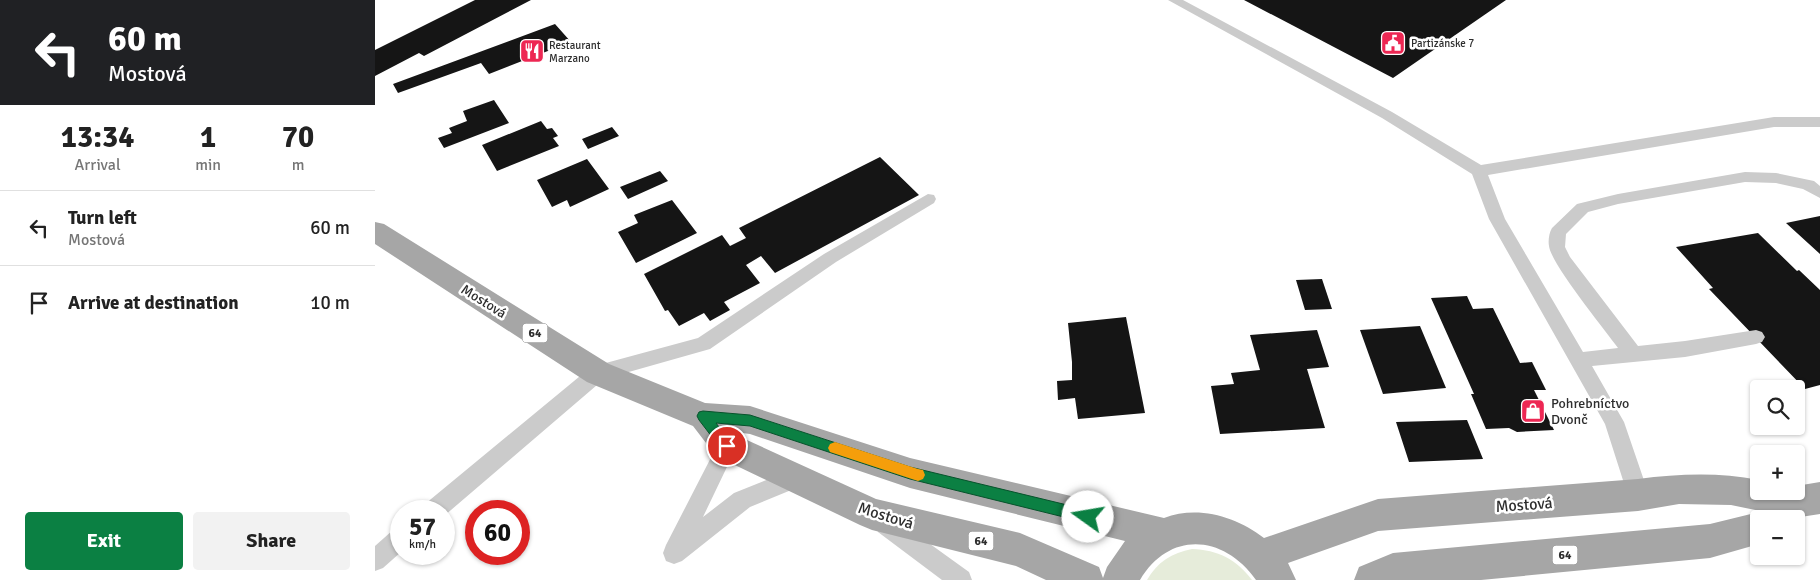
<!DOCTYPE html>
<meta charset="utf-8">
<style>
:root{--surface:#fff;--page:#f2f2f2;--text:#222;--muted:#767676;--line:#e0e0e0;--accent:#0b8043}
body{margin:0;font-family:Signika,sans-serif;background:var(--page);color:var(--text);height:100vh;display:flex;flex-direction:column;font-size:19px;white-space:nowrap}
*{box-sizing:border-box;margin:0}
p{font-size:16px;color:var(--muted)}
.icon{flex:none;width:28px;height:28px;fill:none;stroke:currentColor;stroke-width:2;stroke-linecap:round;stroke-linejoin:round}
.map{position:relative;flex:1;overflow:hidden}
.sheet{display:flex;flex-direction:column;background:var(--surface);width:375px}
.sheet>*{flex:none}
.hud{background:#202124;color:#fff;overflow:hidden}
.fabs{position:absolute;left:1375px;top:380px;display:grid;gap:10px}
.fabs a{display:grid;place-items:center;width:55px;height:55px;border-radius:5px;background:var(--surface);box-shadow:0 1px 4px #0004;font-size:25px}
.speed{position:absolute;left:15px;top:500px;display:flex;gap:10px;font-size:25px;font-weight:700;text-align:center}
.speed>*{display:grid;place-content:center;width:65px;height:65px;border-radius:50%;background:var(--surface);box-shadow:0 1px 4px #0004;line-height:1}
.speed small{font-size:12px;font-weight:400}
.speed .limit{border:8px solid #d22;background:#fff;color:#111}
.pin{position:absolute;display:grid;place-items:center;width:42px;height:42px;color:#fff;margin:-21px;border:2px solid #fff;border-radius:50%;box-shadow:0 1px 5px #0007}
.me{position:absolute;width:55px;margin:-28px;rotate:283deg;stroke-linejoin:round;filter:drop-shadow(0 0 4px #0008)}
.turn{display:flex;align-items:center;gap:18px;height:105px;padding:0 25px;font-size:22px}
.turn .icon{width:65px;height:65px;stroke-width:2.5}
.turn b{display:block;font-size:35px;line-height:42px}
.eta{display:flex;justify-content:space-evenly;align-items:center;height:85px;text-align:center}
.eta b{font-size:30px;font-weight:800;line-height:35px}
.cta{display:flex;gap:10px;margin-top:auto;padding:10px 25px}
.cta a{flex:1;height:58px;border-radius:5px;background:var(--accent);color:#fff;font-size:20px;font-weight:800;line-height:58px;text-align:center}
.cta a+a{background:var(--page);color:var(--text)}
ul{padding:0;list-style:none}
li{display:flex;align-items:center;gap:15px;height:75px;padding:0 25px;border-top:1px solid var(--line)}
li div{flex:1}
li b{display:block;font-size:19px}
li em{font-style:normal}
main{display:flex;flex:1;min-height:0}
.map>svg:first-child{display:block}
.green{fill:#e6ecda}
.building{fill:#151515}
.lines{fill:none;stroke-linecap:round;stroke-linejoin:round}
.lane{fill:#cbcbcb;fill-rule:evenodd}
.primary{fill:#a6a6a6;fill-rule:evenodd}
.route{fill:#0b8043;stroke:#07532c}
.slow{fill:#f59e0b}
.labels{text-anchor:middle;stroke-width:5;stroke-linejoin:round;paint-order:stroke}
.far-poi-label{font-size:11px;fill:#2e2e2e;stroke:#fff;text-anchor:start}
.shield{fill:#fff;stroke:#6d6d6d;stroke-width:1}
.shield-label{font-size:12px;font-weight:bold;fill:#2e2e2e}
.street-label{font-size:14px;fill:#2e2e2e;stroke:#fff}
.poi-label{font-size:14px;fill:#2e2e2e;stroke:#fff;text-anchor:start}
.near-street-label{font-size:16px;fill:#2e2e2e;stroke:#fff}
</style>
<main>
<section class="sheet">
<div class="hud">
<div class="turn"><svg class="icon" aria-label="left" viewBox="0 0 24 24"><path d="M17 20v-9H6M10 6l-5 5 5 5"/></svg><div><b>60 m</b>Mostová</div></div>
</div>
<div class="eta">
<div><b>13:34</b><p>Arrival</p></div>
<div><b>1</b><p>min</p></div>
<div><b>70</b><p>m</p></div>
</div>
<ul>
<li><svg class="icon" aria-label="left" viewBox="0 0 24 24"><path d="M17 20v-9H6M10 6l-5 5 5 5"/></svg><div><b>Turn left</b><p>Mostová</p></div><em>60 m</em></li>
<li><svg class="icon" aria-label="arrive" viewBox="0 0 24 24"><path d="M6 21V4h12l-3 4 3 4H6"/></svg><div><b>Arrive at destination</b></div><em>10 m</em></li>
</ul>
<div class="cta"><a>Exit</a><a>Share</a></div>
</section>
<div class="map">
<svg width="1445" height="580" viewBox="0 0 1445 580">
<rect width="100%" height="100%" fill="#fff"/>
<path class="green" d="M817 549C843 550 861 559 877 580H772C782 562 797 553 817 549Z"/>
<path class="building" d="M100 0H156L49 56 44 53 0 76V50Z
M869 0H1131L1018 78Z
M180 24 196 42 114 74 106 63 23 93 18 84Z
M119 100 134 123 69 148 63 138 77 133 74 128 92 121 88 111Z
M166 121 172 129 177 128 183 136 178 138 184 146 122 171 107 145Z
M237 127 244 136 213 149 207 139Z
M505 157 544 195 400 273 386 256 371 265 385 283 349 302 355 310 335 321 329 313 304 326 293 310 290 311 269 274 347 235 355 246 371 238 364 228Z
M212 159 234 189 195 207 192 200 177 207 162 180Z
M285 171 293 181 253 199 245 187Z
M297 200 322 233 261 263 243 232 263 223 259 215Z
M1445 216V254L1411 223Z
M1383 233 1422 271 1424 270 1445 290V385L1430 389 1334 289 1338 288 1301 247Z
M947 279 957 309 930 310 921 280Z
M1092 296 1098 309 1118 308 1145 363 1157 362 1171 390H1159L1179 430 1142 432 1134 428 1111 429 1096 394H1099L1056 298Z
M751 317 770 413 703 419 700 398 683 400 682 381 697 380V362L693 323Z
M1045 326 1071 388 1008 394 985 330Z
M942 330 954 367 932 369 950 428 845 434 836 386 859 384 856 373 885 370 875 335Z
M1092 420 1108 459 1034 462 1021 422Z"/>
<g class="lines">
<path class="lane" d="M793 0H808L1017 112 1106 165 1399 117H1445V127H1399L1113 175 1130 219 1208 352 1243 348C1230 330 1176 264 1174 246 1173 241 1174 233 1177 228L1202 204 1243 194 1370 172 1401 173 1439 181 1445 186V198L1428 189 1401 183 1370 182 1243 204 1213 212 1191 234 1190 247 1195 257 1263 346 1310 341 1381 330 1387 332 1390 337 1387 342 1381 344 1310 357 1217 366 1249 422 1274 495 1271 502 1263 505 1255 502 1230 424 1114 219 1097 174 1007 118Z
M553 194 559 195 561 199 559 203 461 262 335 349 229 379 69 516V511H47L50 504 216 367 323 338 449 254Z
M352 437 359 440 362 446 328 517 359 493 419 469 426 472 429 479 426 486 375 507 307 561 299 564 291 561 288 553 291 545 345 440Z
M511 515 519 518 594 572 597 580H567L503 532 500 525 503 518Z
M26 527V552L8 568 0 571V546L18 530Z"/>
<path class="primary" d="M0 222 9 224 234 364 330 403 375 406 535 458 789 518C822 505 861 516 889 538L1003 499 1263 479C1304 474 1343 472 1384 480V491H1421V486L1445 482V514L1419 518 1356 505 1304 504 1263 511 1003 531 913 563 921 580H881C849 535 795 530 765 580H671L641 566 497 530 485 525 341 456 318 426 212 382 0 244ZM360 432 375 434 535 488 750 541 732 567 728 578 724 567 645 533 501 499 363 436Z
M1384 512 1396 516 1397 519H1384V544L1335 558 1106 580H979L984 567 1018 553 1335 524Z"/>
</g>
<path class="route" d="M328 411 375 415 535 467 713 510 718 512 720 517 718 521 713 523 535 479 375 426 341 423 358 446 356 450 352 452 347 450 324 420 322 416 324 412Z"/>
<path class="slow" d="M460 442 543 469 548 470 550 475 548 479 543 481 455 452 453 448 455 444Z"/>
<defs>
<symbol id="civic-square" viewBox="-11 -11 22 22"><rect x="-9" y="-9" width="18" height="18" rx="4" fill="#ed2753" stroke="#fff"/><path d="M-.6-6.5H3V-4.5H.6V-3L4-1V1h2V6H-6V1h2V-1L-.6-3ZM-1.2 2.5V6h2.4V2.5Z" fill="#fff"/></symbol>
<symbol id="restaurant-square" viewBox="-11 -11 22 22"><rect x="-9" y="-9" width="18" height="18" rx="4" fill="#ed2753" stroke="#fff"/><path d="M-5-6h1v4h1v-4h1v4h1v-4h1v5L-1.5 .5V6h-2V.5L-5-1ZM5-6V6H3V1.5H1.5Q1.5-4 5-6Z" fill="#fff"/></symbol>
<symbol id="shop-square" viewBox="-11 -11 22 22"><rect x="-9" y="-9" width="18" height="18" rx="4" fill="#ed2753" stroke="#fff"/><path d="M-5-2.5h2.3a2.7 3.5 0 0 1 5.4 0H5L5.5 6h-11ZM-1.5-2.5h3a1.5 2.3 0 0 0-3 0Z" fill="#fff"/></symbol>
</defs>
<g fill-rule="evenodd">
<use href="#civic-square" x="1004" y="29" width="28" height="28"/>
<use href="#restaurant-square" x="143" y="37" width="28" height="28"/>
<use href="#shop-square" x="1144" y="397" width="28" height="28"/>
</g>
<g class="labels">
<g class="far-poi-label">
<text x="1036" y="47">Partizánske 7</text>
<text x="174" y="49">Restaurant<tspan x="174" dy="13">Marzano</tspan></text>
</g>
<g class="shield">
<rect x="147.5" y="323.5" width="25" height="19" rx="4"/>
<rect x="593.5" y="531.5" width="25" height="19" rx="4"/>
<rect x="1177.5" y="545.5" width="25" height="19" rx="4"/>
</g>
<g class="shield-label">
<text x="160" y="337">64</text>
<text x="606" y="545">64</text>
<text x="1190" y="559">64</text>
</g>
<g class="street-label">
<text transform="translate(109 301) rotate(32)" y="5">Mostová</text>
</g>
<g class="poi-label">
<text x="1176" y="408">Pohrebníctvo<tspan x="1176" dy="16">Dvonč</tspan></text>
</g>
<g class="near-street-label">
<text transform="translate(1149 504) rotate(-4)" y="6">Mostová</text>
<text transform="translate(511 515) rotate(17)" y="6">Mostová</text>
</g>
</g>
</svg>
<div class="fabs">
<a><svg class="icon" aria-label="search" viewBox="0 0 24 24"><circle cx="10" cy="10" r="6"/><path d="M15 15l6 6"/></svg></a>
<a>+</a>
<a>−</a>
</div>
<div class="speed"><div>57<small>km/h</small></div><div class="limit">60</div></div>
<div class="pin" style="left:352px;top:446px;background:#d93025"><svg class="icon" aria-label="arrive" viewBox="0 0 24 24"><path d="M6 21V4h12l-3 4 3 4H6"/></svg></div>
<svg class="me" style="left:713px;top:517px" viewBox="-20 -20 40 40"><circle r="19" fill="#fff"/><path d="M0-13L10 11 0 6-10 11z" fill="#0b8043"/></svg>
</div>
</main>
